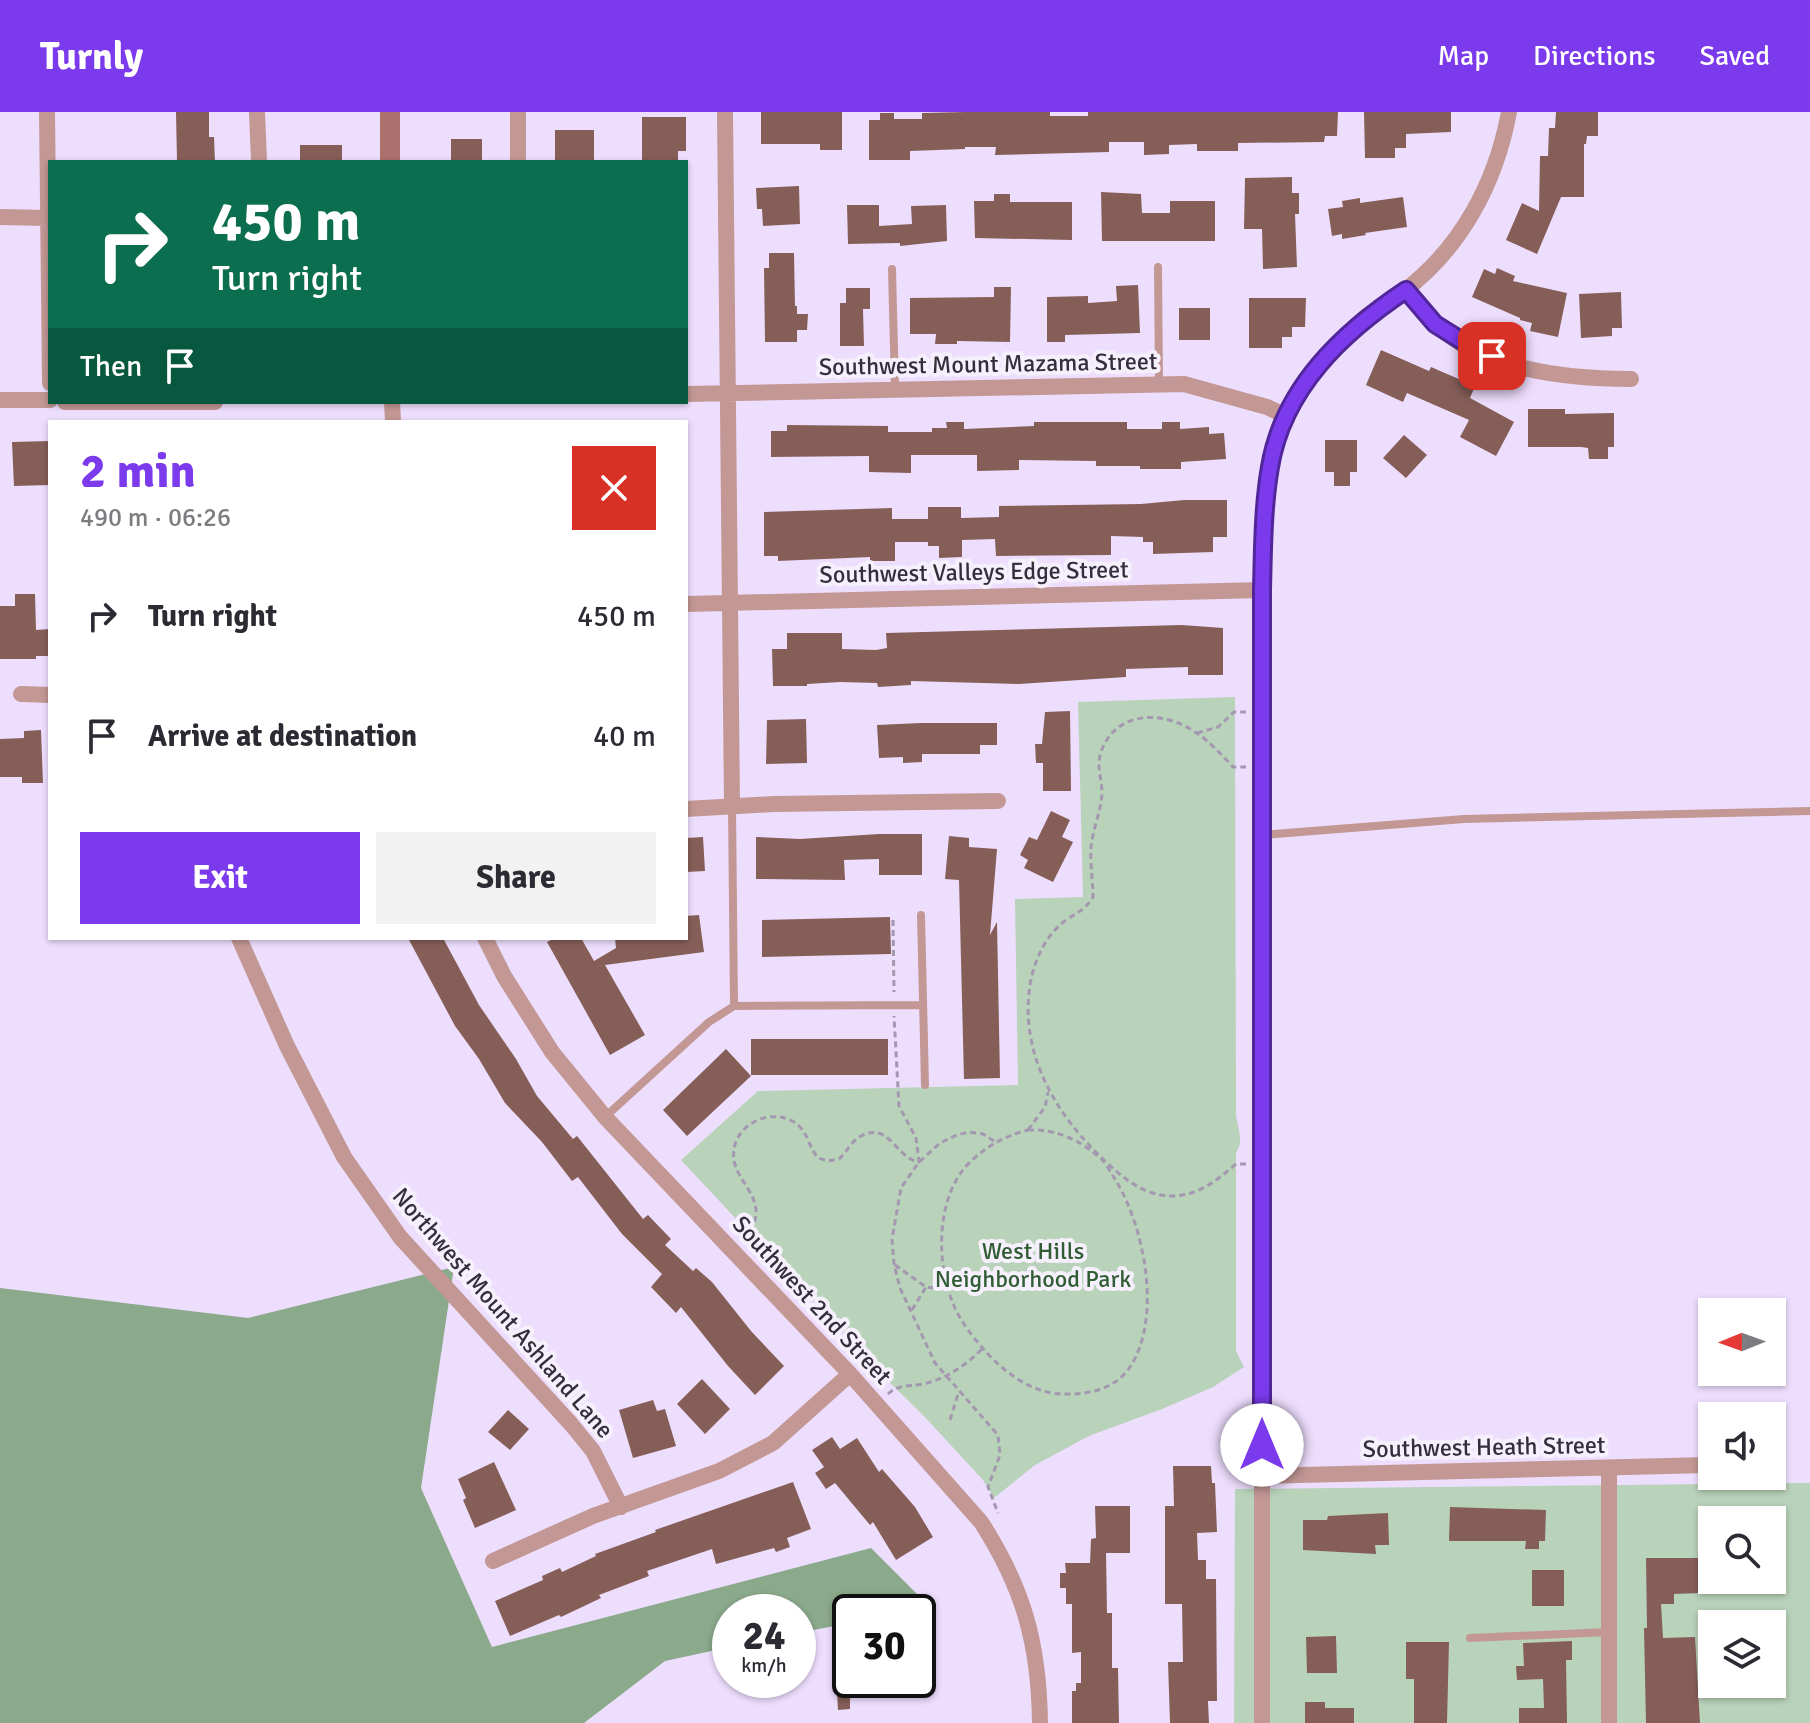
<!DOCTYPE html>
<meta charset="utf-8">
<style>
:root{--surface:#fff;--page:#f2f2f3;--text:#2b2b33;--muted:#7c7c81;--accent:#7c3aed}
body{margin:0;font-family:Signika,sans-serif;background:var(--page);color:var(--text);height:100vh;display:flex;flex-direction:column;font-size:30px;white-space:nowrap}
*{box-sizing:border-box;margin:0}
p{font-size:26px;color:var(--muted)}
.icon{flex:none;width:44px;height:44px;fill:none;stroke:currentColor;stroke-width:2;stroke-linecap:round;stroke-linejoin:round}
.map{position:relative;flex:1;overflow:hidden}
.details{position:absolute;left:48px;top:308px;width:640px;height:520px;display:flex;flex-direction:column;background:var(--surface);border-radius:0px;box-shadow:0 2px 6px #0004}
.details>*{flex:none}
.banner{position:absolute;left:48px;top:48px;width:640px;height:244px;border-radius:0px;box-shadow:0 2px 6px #0004;background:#0b6e4f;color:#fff;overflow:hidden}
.needle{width:52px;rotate:269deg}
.buttons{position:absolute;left:1698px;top:1186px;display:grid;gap:16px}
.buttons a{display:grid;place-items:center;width:88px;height:88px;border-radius:0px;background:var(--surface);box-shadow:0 2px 6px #0004;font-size:40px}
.speed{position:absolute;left:712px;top:1482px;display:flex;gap:16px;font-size:40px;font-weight:700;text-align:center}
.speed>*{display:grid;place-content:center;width:104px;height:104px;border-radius:50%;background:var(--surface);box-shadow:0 2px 6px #0004;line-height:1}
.speed small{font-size:20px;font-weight:400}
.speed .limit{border:4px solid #111;border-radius:12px;background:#fff;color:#111}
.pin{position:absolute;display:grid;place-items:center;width:68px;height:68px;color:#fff;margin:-34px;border-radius:16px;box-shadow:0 4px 12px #0006}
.me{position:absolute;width:88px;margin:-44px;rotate:0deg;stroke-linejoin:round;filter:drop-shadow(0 0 6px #0008)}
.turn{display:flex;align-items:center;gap:28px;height:168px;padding:0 32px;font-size:36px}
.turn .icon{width:104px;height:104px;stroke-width:2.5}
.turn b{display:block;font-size:56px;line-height:68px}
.then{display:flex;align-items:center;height:76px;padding:0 32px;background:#0003;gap:16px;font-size:30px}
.round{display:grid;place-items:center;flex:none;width:84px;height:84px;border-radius:0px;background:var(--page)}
.headline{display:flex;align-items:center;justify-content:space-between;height:136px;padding:0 32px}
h1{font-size:48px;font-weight:800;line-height:60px;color:var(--accent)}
.button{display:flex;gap:16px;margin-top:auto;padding:16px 32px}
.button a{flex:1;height:92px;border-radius:0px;background:var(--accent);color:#fff;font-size:32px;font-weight:800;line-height:92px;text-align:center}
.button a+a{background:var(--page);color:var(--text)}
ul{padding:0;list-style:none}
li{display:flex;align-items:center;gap:24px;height:120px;padding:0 32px}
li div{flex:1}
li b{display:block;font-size:30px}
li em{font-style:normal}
header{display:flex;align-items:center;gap:48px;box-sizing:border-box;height:112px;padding:0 40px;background:var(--accent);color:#fff}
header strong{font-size:38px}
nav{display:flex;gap:44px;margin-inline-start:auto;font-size:28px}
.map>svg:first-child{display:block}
.green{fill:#b9d2ba;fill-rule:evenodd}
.forest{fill:#8ba98b}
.building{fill:#865e58}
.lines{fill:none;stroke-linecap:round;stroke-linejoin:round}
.path{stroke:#a498b0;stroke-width:3;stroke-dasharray:6 4;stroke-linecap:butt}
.lane{stroke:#c29794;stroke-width:8}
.street{stroke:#c29794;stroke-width:16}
.secondary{stroke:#ad716d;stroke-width:20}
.route-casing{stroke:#51269a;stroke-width:20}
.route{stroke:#7c3aed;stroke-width:14}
.labels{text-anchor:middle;stroke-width:8;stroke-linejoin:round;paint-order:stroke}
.street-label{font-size:24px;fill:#342e3a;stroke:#f6f0fd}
.park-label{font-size:24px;fill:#305d33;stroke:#f6f0fd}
</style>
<header>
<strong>Turnly</strong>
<nav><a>Map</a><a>Directions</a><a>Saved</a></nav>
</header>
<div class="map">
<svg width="1810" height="1611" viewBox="0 0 1810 1611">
<rect width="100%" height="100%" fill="#eedefe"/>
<path class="green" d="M1235 585 1236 1003C1238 1017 1244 1029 1236 1041V1239L1244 1255 1213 1275 1162 1297 1089 1324 1035 1353 994 1386 983 1368 922 1302 882 1263 681 1048 758 979 1018 973 1015 787 1083 785 1078 590Z
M1810 1371V1611H1234L1235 1377ZM1712 1408H1772V1468H1712ZM1712 1512H1772V1572H1712Z"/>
<path class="forest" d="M454 1155 421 1376 492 1535 871 1436 930 1495 904 1500H850V1511L798 1521V1500H730V1535L665 1549 584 1611H0V1176L248 1206Z"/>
<path class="building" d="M176 0H209V25H214L215 50H177Z
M761 0H842V38H820V32H761Z
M965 0H1050V4H1088V0H1338L1337 24H1325L1324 30 1238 31V39H1197V32L1169 33V42L1144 43V30H1109V40L995 43 996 35H965V37L910 39V48H869V8H880V1H894V7H922V1Z
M1364 0H1451V20L1406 22V36H1395V46H1365Z
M1556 0H1598V24H1587L1586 32H1584V85H1561L1537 142 1506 128 1522 91 1539 99 1540 44H1548L1549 16H1555Z
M642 5H686V39H678V48H642Z
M555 18H594V50H555Z
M451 27H482V50H451Z
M300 33H342V50H300Z
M1292 65V81H1299V102H1295L1297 155 1263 157 1262 117H1244L1245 66Z
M799 74 800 112 763 114 762 97H757L756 76Z
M1101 80 1141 82 1142 101H1170V89H1215V129H1102Z
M994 82H1010V90H1072V128L975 126 974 89H994Z
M1403 85 1407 115 1365 121 1366 123 1342 127V122L1332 124 1328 97 1343 95 1342 89 1360 86V91Z
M847 93H879V114L912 112 911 94 946 93 947 129 900 134V131L848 132Z
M769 141H794L795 194H797V202H808L807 218H797V230H765L764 156H769Z
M1497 156 1515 164 1513 169 1567 181 1558 225 1530 219 1532 211 1520 208V206L1472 185 1484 157 1495 162Z
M1138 173 1140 221 1065 223V230H1047V185L1088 184V191L1117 189 1116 174Z
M994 175H1011L1010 230 957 229V232H935L936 222H910V186L994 185Z
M846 176H870V197H863L864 234H840V191H846Z
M1621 180 1622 216H1612V224L1581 226 1579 182Z
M1249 186H1306L1305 215H1292V225H1282V236H1249Z
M1179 196H1210V228H1179Z
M1381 238 1429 259 1431 255 1475 274 1470 286 1514 310 1496 344 1460 325 1469 308 1407 281 1403 290 1366 273Z
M1528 297H1565V302L1614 301V335H1608V347H1589L1588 336 1581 335H1528Z
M946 310H964V317L1034 314V310H1127V317H1162V310H1180V317L1209 315V322L1224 321 1226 347 1181 350V357H1140V354H1096V349L1019 348V358L977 359V343H911V361L869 360V344L771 345V319H787V313L888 314V320H932V316H947Z
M1404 323 1427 343 1406 366 1383 346Z
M1325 328H1357V360H1350V374H1334V360H1325Z
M50 329V373L14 374 12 330Z
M1184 388H1227V425H1213V440L1153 442V430H1143V425L1111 424V443L996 444 995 427 962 428V445L939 446V434H928V430H895V449H870V445L778 449V444H764V400L892 396V407H928V395H961V406L999 405V394L1141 392Z
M15 482H35L36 518 50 517V544H36V547H0V494H15Z
M1182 513 1223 516V563H1188V555L1126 557V565L1019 572 911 569V573L878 575 877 571 840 570 807 572V574H773L772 537H787V521H842V537L876 538 887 536 886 521Z
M1070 599 1071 679H1043V651H1036L1035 632H1042L1045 600Z
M806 607 807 651 766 652 767 608Z
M921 611H997V633H980V642H922V650L903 651V645L879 646 877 613Z
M41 618 43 671H22V665H0V627L24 626V619Z
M1051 699 1070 708 1062 725 1073 730 1053 770 1024 756 1028 748 1020 743 1029 725 1037 728Z
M879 722H922V763H879V747L844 748 845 768 756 767V725L800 727Z
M949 724 969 726V735L997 737 990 823 997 810 1000 966 964 967 959 768 945 767Z
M703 725 705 759 686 760V726Z
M699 803 704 840 605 853 645 923 610 943 547 830 555 826H581L594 849 616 836 615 826H686V804Z
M890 805 891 842 762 845V808Z
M408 826H443L479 893 516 947 537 984 573 1027 577 1024 643 1107 648 1103 671 1127 665 1133 693 1159 696 1156 712 1170 751 1219 784 1254 755 1283 728 1254 681 1195 676 1201 651 1175 662 1162 622 1122 578 1065 572 1069 542 1030 505 991 479 947 455 914Z
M751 927H888V963H751Z
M726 937 751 964 687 1024 663 998Z
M702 1267 730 1297 705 1322 677 1292Z
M653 1288 657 1299 665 1297 676 1334 633 1346 619 1298Z
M508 1298 529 1317 510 1338 488 1320Z
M832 1325 840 1337 857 1326 879 1360 882 1357 915 1395 933 1425 896 1448 873 1410 870 1413 835 1371 826 1377 815 1361 824 1355 812 1338Z
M494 1350 516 1398 475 1416 463 1388 466 1386 458 1367Z
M1173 1354H1211L1212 1371H1215L1217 1420 1197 1421 1198 1448H1206V1467H1216L1217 1589H1208L1209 1611H1170L1168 1550H1183L1182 1492H1165V1394H1174Z
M793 1370 811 1417 787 1426 790 1435 776 1440 774 1436 716 1452 712 1437 647 1459 649 1464 599 1483 601 1486 561 1505 559 1503 510 1524 495 1489 543 1468 542 1464 560 1456 562 1460 596 1444 595 1442 656 1420 655 1418Z
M1095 1394H1130V1441H1106L1107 1501H1112V1556H1118L1119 1611H1072V1579H1076V1571H1081V1540L1072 1541V1492H1066V1476H1060V1461H1066L1065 1451H1090L1091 1427 1096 1426Z
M1450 1395 1546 1398 1545 1429H1539V1437H1525L1526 1429H1449Z
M1388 1401 1389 1433H1375L1376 1442 1303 1438V1408H1327L1328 1404Z
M1646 1446H1700V1481L1674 1482V1492H1661L1663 1526 1695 1525 1700 1611H1646L1644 1516H1647Z
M1532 1458H1564V1494H1532Z
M1336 1524 1337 1561H1307L1306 1525Z
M850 1526V1597L838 1598 834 1527Z
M1572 1529V1548H1566L1567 1611H1519V1596H1544L1543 1567 1517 1568 1516 1554H1524L1523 1531Z
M1406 1530H1449L1447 1611H1414V1567H1406Z
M1305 1590H1325V1596H1354V1611H1305Z"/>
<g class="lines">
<path class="path" d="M1197 621 1218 615 1234 600H1246
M893 808 894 880
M1028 1018C1056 1017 1078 1027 1099 1045 1105 1049 1109 1058 1113 1064 1144 1111 1163 1205 1130 1255 1115 1278 1086 1283 1061 1282 1019 1280 983 1241 962 1209 935 1167 932 1087 970 1050 988 1033 1005 1024 1028 1018Z
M1028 1018 1045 995 1048 980
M994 1029 983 1022 969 1020 957 1023 940 1031 919 1050 901 1076 892 1127 894 1152 900 1176 935 1251 998 1323 1000 1343 988 1375 998 1401
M1246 1052H1236C1217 1068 1200 1083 1173 1084 1144 1084 1124 1067 1104 1048 1059 1006 1022 947 1029 882 1031 855 1043 825 1066 808 1077 801 1086 797 1093 785 1093 764 1088 743 1093 723 1096 709 1101 697 1102 682 1102 666 1096 655 1101 640 1116 597 1166 598 1198 622 1211 631 1222 643 1233 655H1246
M743 1126C752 1119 756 1110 756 1099 755 1079 737 1067 734 1048 729 1016 767 994 794 1010 808 1019 808 1034 818 1046L828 1049 839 1047C847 1040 851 1029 861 1024 890 1009 895 1046 919 1050L916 1026 899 994 894 904
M895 1153 926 1175 948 1177
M912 1198 926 1175
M888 1282C899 1272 908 1275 923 1272 946 1267 965 1254 982 1237
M950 1308 959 1279"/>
<path class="lane" d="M1158 155 1159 272
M892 157 895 277
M732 695 734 894
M1262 723 1464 707 1810 699
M921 803 925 973
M605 1005 709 910 734 894 923 893
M1470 1526 1609 1520"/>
<path class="street" d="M47 0 50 271
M257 0 259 50
M518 0V50
M725 0 732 693
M0 105 48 106
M1406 178C1415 189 1424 201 1434 211 1483 258 1567 267 1631 267
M686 282 1184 272 1267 295 1286 304
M0 288H50
M65 290H215
M392 290 393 310
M686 492 1262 478
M21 582 50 583
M686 697 774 692 998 689
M239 826 287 934 344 1045 400 1125 571 1312 593 1339 621 1395
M485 826 504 864 552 940 605 1005 850 1262 981 1410C1024 1477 1039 1532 1040 1611
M1609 1356V1611
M1262 1364 1708 1353
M493 1449 593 1404 719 1359 773 1331 850 1262
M1262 1611V478C1264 420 1262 360 1285 305 1302 267 1333 233 1364 206 1377 196 1392 189 1404 179 1462 135 1496 70 1509 0"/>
<path class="secondary" d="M390 0V50"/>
</g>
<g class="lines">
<defs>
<path id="route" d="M1262 1333V478C1263 437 1263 395 1270 355 1283 276 1343 220 1406 178L1435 212 1470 234 1492 244"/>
</defs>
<use href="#route" class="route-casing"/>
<use href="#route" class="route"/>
</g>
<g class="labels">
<g class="street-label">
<text transform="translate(988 252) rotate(-1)" y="8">Southwest Mount Mazama Street</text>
<text transform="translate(974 460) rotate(-1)" y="8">Southwest Valleys Edge Street</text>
<text transform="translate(812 1188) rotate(47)" y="8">Southwest 2nd Street</text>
<text transform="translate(503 1201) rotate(49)" y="8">Northwest Mount Ashland Lane</text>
<text transform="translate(1484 1335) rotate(-1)" y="8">Southwest Heath Street</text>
</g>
<g class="park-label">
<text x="1033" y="1147">West Hills<tspan x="1033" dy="28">Neighborhood Park</tspan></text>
</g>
</g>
</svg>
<div class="buttons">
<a><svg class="needle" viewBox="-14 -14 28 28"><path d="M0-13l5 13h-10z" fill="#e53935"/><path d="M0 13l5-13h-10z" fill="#7c7c81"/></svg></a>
<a><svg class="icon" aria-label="sound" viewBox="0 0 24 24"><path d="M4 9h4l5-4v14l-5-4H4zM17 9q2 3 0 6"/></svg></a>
<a><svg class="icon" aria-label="search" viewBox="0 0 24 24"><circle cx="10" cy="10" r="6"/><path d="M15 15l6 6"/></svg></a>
<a><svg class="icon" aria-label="layers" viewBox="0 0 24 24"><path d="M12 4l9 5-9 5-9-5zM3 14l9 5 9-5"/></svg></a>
</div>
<div class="speed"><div>24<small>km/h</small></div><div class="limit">30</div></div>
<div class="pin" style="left:1492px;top:244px;background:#d93025"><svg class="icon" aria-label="arrive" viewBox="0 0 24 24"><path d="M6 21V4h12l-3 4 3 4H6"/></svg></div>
<svg class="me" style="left:1262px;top:1333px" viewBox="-20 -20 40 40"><circle r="19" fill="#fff"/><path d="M0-13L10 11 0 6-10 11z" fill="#7c3aed"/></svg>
<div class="banner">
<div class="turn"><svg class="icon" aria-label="right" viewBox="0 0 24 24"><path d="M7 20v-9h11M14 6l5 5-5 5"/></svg><div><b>450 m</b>Turn right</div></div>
<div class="then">Then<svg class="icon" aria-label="arrive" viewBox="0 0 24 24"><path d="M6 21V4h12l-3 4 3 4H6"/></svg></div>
</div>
<section class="details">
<div class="headline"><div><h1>2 min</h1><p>490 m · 06:26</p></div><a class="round" style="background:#d93025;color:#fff"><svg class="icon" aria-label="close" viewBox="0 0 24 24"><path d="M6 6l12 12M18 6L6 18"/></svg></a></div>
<ul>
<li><svg class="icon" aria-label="right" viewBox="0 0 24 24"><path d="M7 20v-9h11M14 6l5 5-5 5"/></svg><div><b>Turn right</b></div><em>450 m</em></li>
<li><svg class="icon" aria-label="arrive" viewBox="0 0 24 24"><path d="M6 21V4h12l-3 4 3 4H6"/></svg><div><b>Arrive at destination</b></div><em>40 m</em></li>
</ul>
<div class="button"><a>Exit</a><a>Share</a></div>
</section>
</div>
